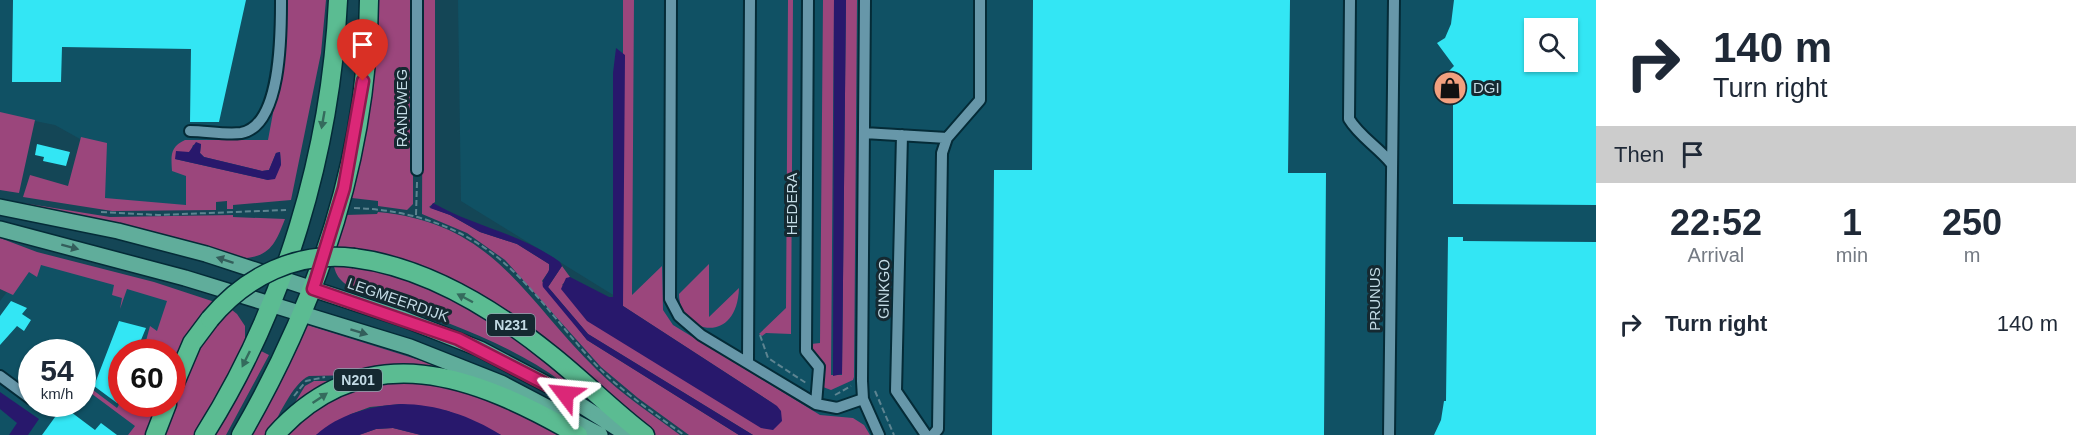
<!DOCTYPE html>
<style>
:root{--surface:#fff;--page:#f2f2f3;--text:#1f2937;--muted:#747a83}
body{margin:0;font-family:Helvetica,sans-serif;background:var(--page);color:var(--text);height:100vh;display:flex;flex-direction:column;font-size:22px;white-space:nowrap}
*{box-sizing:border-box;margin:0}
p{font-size:20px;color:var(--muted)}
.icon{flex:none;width:33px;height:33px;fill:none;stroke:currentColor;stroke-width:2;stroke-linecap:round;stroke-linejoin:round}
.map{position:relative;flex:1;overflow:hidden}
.drawer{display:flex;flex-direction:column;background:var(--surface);width:480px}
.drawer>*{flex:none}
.hud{background:#fff;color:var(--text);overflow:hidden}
.controls{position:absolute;left:1524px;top:18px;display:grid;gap:12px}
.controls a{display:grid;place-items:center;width:54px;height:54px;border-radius:0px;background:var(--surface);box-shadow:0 2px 4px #0004;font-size:30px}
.speed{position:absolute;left:18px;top:339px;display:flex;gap:12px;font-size:30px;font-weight:700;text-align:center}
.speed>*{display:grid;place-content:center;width:78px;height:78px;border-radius:50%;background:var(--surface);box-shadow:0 2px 4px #0004;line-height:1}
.speed small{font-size:15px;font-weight:400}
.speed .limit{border:9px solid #d22;background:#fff;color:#111}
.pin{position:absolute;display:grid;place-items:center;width:51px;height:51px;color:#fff;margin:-62px -26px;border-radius:50% 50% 50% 0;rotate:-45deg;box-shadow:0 0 6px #0007}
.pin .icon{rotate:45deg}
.me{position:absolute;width:66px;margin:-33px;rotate:299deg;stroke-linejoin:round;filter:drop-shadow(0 0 4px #0008)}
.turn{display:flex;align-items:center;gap:21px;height:126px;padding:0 18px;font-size:27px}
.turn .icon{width:78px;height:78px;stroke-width:2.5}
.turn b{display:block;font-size:42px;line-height:51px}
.then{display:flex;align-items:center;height:57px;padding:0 18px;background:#0003;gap:12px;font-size:22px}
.eta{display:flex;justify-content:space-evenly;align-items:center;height:102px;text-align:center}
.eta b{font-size:36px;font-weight:600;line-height:42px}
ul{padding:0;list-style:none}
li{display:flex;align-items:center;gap:18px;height:78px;padding:0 18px}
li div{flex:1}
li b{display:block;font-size:22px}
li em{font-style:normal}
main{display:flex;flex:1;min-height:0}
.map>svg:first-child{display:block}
.built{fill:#105164;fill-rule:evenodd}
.green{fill:#9b467c;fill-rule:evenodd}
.water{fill:#28186c}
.building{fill:#33e6f4;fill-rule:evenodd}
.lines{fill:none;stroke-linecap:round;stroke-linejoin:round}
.minor-casing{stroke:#042b37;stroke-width:14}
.major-casing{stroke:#042b37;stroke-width:18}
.highway-casing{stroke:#042b37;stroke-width:21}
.path{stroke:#5d8491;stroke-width:2;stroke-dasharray:6 3;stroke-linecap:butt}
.minor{stroke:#6797a9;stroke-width:10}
.major{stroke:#60ad9b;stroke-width:15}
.highway{stroke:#5bbc92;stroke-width:18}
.highway-bridge-casing{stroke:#042b37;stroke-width:21;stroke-linecap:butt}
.highway-bridge{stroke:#5bbc92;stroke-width:18}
.oneway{fill:#346b5d}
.oneway2{fill:#335e5b}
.route-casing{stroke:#8e194d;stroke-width:15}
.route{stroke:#db2777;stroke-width:10}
.labels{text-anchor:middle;stroke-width:6;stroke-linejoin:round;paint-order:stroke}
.shield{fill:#152931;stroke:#8fa6af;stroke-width:1.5}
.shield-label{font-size:14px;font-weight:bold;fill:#c3dbe5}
.poi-label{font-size:15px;fill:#c3dbe5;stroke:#152931;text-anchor:start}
.street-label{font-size:15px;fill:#c3dbe5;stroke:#152931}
</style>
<main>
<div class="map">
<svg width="1596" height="435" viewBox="0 0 1596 435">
<rect width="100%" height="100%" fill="#144656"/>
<path class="built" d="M0 0H291L286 187 188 207 102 203 98 149 55 125 0 114Z
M458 0H1596V435H840L461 201ZM1534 28H1568V62H1534Z
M33 258 194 306 172 352H122V404L141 435H0V301ZM32 352H82V404H32Z"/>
<path class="green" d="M286 0H326L321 53 291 200 233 205V209H227V201L216 202V210L112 211 23 197 30 175 68 186 81 137 107 143 105 198 186 205V176L172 171C171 155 170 147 185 140H268L285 48ZM201 144 200 153 204 157 262 171 269 170 276 153 280 152 281 164 268 180 175 159 191 151 193 145Z
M377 0H413V204L407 210 378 206V201L352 198Z
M423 0H435V202L429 207 450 215 480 232 517 244 549 264V271L542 281 587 340 739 435H689L638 398 601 367 505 260 467 233 422 214Z
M623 0H634L632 295 662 266 663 310 673 325 820 415 853 418 864 425 870 435H753L588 334 548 287 562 266 570 277 562 285 777 406 623 306Z
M788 0H793L791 334 766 333 762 336 759 334 786 308Z
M823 0H834L831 375H842L846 0H857L854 377 853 380 831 390 823 387 824 364 811 347V344L820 343Z
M0 112 35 120 19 193 0 190Z
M23 203 110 217 233 215V217L285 219C277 239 272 256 246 258Z
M378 212C495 223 523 298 597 370 622 395 652 414 680 435H650C622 414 597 389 571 366 513 317 445 276 372 257V254L344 253 343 263 371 265 405 275 481 311 558 365 623 425 620 426C600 413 581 397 562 382 528 357 487 338 448 323 423 313 354 297 340 279 326 262 338 238 344 219L346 215 377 214Z
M0 238 37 252 154 282 227 306 237 314 245 326V346L197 435H160L184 373 173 376 172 352H143L150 326 157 331 167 301 127 289 120 309 122 298 112 295 114 285 41 265 37 277 29 272 13 295 0 289Z
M709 264V317L739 288C737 347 679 333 679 294Z
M307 325 461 373 309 376C293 382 277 420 268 435H250L282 380Z
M259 350 269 355 226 435H213Z
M314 381H339L283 422 305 386Z
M360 383H450L574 435H501L448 411 401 404 370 407 351 414 316 435H281L290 425Z
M89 387 117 408 121 401 122 404H162L150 435H128L135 426 88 391Z
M393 428 421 435H359L376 429Z"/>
<path class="water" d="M834 0H846L842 374 833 376Z
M616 48 625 55 623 306 777 406 781 411 782 421 773 430 761 428 587 321 561 289 566 278 570 277 609 297H613V73Z
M196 142 201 144 200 153 204 157 262 171 269 170 276 153 280 152 281 165 275 179 268 180 175 159 176 151 189 152Z
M433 203C475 227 520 233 560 262L562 266 548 287 588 334 753 435H739L587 340 543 287C540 278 552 273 549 264L517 244 480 232 450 215 430 208Z
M0 392 39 419 28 435H9L17 423 0 409Z
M401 404C436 404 471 416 501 435H421L393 428 376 429 359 435H316C339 414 371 406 401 404Z"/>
<path class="building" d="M13 0H246L219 122H190L191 49 62 47 61 82H12Z
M1033 0H1290L1288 173H1326L1324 435H992L994 170H1032Z
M1454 0H1596V205L1453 204V104H1447L1438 95V82L1454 66 1437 43 1445 38 1451 24ZM1534 28H1568V62H1534Z
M37 144 70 152 66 166 43 161 44 157 35 155Z
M1448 237H1463V241L1596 242V435H1434L1441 420 1444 401H1446Z
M11 301 27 308 22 314 31 320 24 331 17 326 0 345V316Z
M119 321 146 328 136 352H122V390L117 403 94 386Z
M63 406 95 430 101 423 117 435H42Z"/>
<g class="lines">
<defs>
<path id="minor" d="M671 0 670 299 679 316 701 335 816 404 837 408 863 399
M808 0 806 351 819 367 816 404
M865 0 862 381 863 399 879 435
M1350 0 1349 119C1359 136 1378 147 1391 163
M190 131C206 131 225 135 241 133 282 126 281 32 281 0
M864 133 947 138
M902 135 896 391 926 435
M417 170V0
M748 362 750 0
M0 376 31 399
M933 435 938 429 942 153 947 138 980 100V0
M1389 435 1394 0"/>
<path id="major" d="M0 207 118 231 206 254 404 319 480 349 552 387 628 435
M0 229 185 278 410 347 501 383 600 435"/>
<path id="highway" d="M354 258C426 267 494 309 550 354 583 380 612 410 645 435
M172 390 192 343 210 319
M155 435 167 404
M204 435C285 307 331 151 338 0
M241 435C318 302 368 155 369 0
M275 435C367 333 476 376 578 435"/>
</defs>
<use href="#minor" class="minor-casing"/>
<use href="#major" class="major-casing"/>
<use href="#highway" class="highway-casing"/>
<path class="path" d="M354 208C415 210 470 229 514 272 545 302 569 337 599 368 624 393 655 414 684 435
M101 212 158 215 286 210
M416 215 417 182
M760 335 768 358 806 383
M875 391 894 435
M835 395 851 386
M294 396 306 381 325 377"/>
<use href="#minor" class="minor"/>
<use href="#major" class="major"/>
<use href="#highway" class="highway"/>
<defs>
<path id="highway-bridge" d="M210 319C246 276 297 251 354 258"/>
</defs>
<use href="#highway-bridge" class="highway-bridge-casing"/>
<use href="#highway-bridge" class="highway-bridge"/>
</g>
<defs><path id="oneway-solid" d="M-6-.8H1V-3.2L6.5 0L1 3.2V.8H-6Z" transform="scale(1.5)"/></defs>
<g class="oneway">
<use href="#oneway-solid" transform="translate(323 120) rotate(100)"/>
<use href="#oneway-solid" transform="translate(465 298) rotate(-152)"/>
<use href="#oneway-solid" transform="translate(246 359) rotate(116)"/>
<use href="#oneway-solid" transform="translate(320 398) rotate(-34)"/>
</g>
<g class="oneway2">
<use href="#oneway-solid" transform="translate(70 247) rotate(15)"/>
<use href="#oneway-solid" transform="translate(225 260) rotate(-162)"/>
<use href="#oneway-solid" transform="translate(359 332) rotate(17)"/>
</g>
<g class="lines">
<defs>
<path id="route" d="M363 81 344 188 313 289 458 339 565 394"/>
</defs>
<use href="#route" class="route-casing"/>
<use href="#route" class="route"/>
</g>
<defs>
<symbol id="shop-disc" viewBox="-11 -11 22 22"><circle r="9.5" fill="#f2a07f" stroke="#152931"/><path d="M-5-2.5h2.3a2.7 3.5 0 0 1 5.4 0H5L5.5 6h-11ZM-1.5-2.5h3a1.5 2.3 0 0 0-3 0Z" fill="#111"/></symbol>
</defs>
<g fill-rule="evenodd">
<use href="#shop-disc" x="1431" y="69" width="38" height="38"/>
</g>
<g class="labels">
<g class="shield">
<rect x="487" y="314" width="48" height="22" rx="4.5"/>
<rect x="334" y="369" width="48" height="22" rx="4.5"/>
</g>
<g class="shield-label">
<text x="511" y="330">N231</text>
<text x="358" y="385">N201</text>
</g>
<g class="poi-label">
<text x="1473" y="93">DGI</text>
</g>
<g class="street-label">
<text transform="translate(402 108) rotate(-90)" y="5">RANDWEG</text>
<text transform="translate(792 204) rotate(-90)" y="5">HEDERA</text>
<text transform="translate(884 289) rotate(-89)" y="5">GINKGO</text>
<text transform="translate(1375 299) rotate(-90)" y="5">PRUNUS</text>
<text transform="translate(398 300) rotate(19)" y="5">LEGMEERDIJK</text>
</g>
</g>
</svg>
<div class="controls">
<a><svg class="icon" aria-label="search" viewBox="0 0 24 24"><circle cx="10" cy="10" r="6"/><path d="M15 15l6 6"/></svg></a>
</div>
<div class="speed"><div>54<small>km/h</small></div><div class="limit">60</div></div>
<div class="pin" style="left:363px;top:81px;background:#d93025"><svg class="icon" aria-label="arrive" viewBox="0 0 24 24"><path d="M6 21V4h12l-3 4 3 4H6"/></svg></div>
<svg class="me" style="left:565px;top:394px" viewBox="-20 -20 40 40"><path d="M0-17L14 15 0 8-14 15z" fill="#db2777" stroke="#fff" stroke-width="4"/></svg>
</div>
<section class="drawer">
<div class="hud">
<div class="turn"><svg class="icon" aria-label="right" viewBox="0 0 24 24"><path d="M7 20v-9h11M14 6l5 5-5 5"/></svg><div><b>140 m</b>Turn right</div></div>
<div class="then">Then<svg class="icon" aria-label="arrive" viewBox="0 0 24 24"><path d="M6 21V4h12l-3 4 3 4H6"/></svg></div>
</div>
<div class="eta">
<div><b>22:52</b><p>Arrival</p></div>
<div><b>1</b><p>min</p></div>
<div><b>250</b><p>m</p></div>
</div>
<ul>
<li><svg class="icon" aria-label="right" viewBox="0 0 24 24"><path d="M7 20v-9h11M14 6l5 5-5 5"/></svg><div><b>Turn right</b></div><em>140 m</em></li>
</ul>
</section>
</main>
